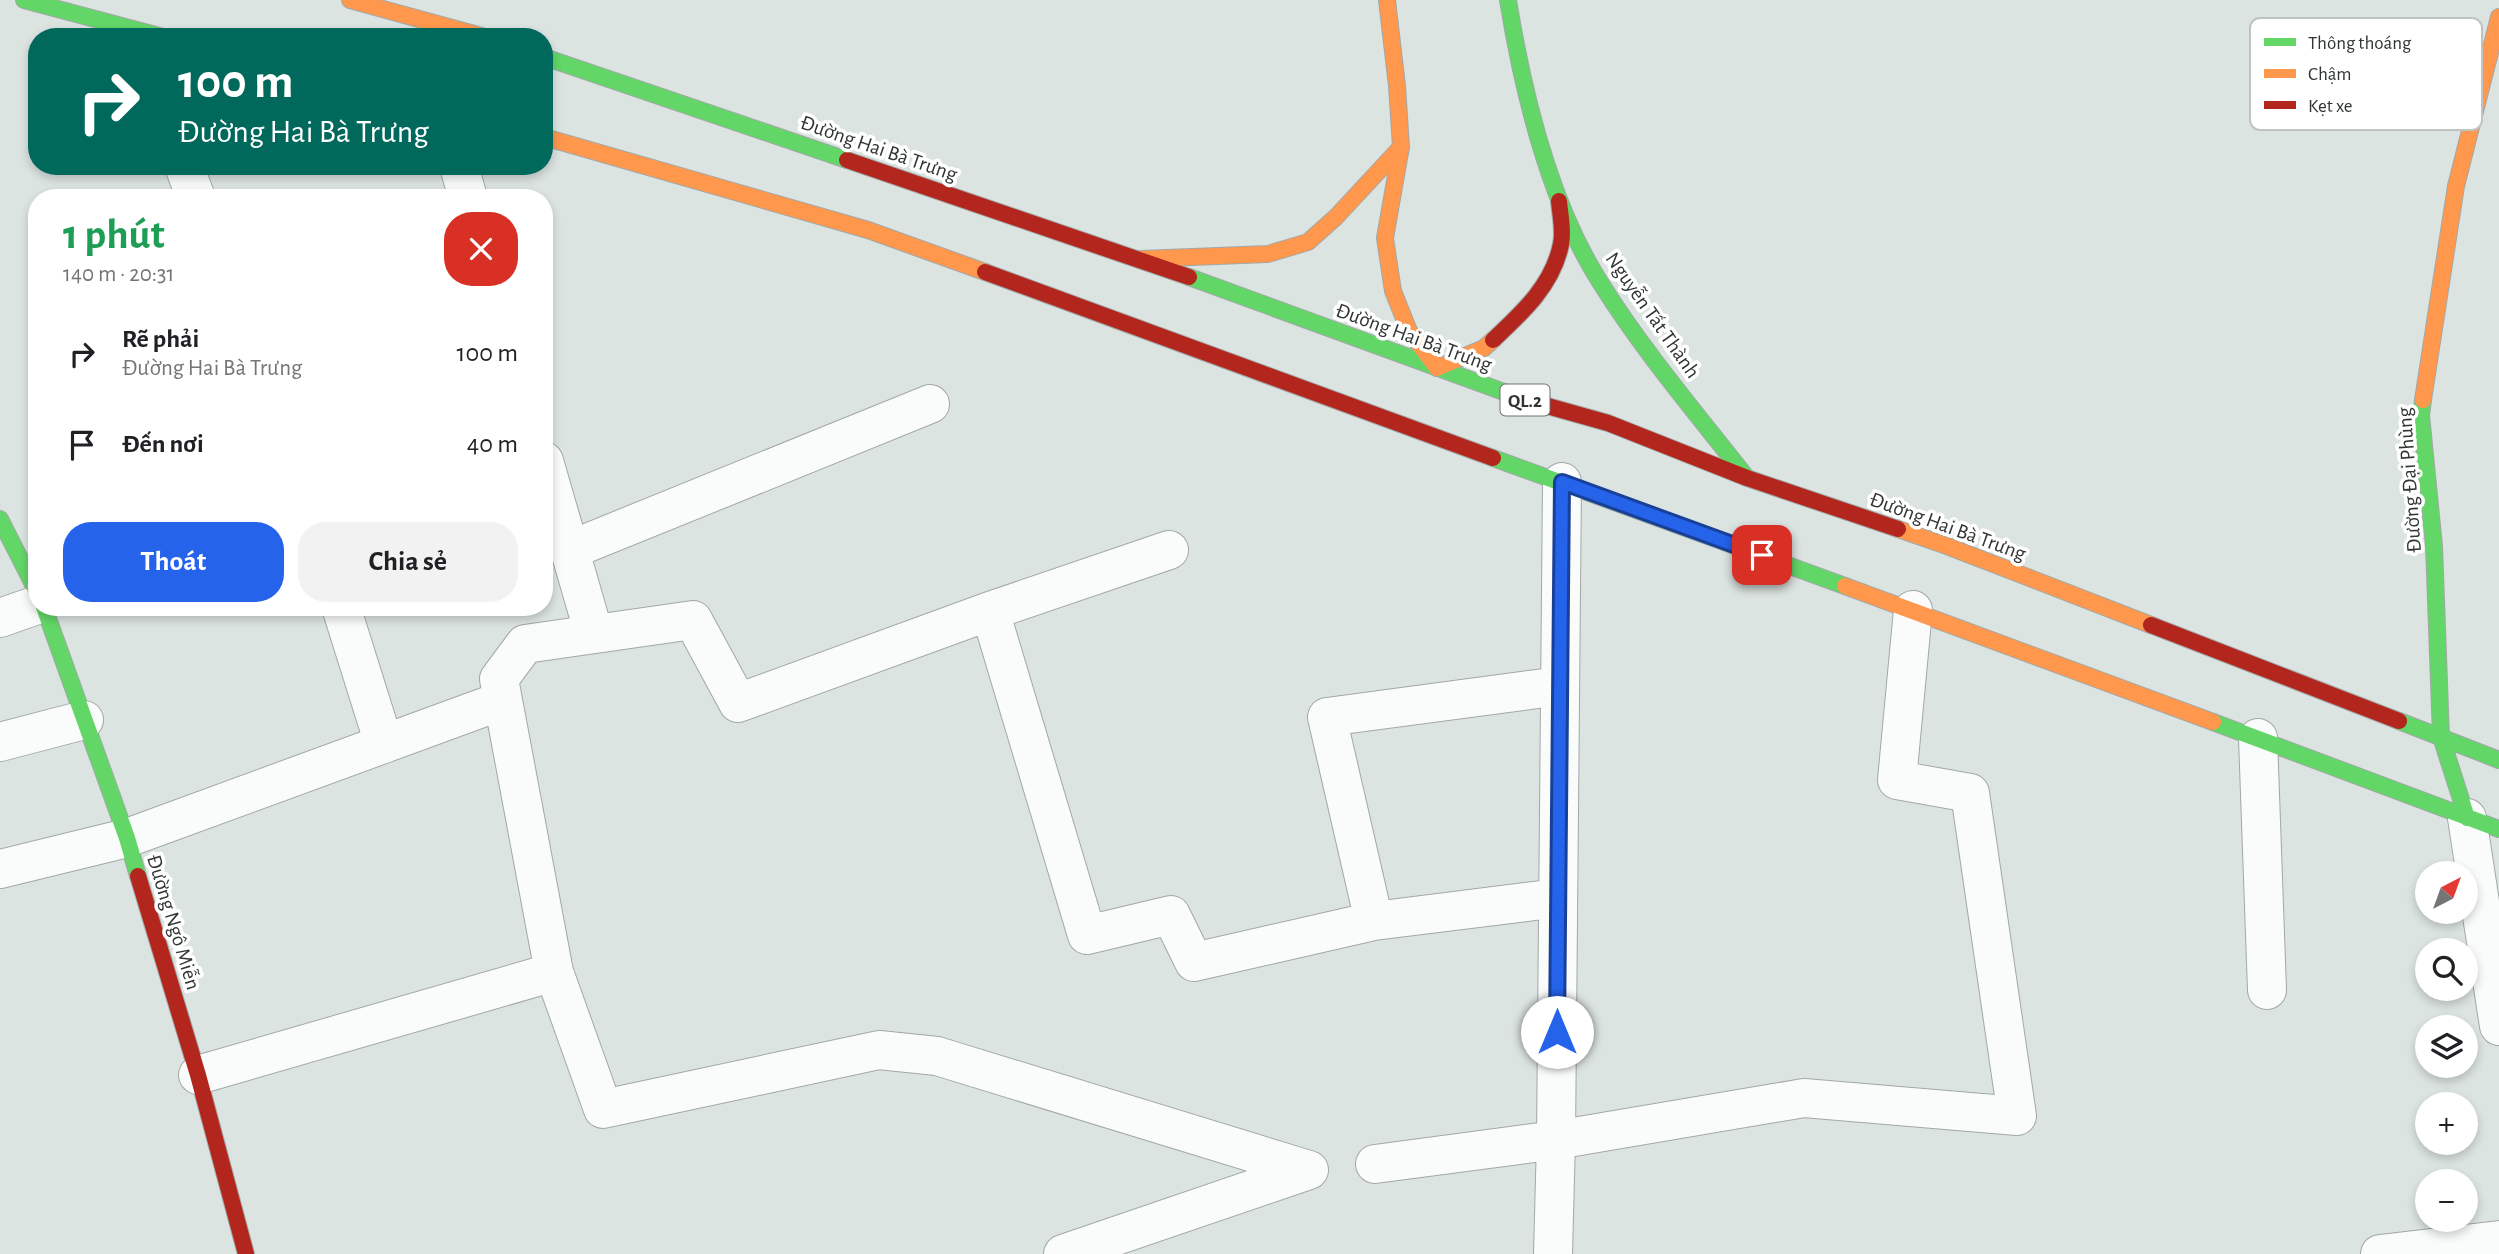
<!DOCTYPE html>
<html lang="vi">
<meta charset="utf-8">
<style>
:root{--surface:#fff;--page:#f2f2f2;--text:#202124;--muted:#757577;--accent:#2563eb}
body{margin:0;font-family:"Alegreya Sans",sans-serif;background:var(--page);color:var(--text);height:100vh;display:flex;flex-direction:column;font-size:26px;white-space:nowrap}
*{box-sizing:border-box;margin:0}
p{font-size:23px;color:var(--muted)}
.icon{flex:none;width:38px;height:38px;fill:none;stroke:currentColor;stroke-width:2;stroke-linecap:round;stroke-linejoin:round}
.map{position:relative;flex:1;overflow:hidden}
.sheet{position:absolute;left:28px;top:189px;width:525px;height:427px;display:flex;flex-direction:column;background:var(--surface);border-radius:28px;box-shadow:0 4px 10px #0003}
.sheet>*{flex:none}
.guide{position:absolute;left:28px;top:28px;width:525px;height:147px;border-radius:28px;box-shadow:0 4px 10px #0003;background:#00695c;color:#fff;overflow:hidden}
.needle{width:46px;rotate:41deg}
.fabs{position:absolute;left:2415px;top:861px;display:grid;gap:14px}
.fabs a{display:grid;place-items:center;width:63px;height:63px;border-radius:50%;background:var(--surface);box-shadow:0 4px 10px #0003;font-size:35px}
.pin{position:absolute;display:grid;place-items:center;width:60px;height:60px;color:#fff;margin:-30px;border-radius:14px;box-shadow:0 4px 10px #0006}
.me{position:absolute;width:77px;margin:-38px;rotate:0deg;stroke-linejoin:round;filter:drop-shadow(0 0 5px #0008)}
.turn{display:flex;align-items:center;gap:24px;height:147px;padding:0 35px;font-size:32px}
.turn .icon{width:91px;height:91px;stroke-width:2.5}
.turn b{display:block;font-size:49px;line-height:60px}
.round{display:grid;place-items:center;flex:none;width:74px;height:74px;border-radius:28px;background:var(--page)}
.head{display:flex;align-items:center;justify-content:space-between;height:119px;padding:0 35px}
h1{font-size:42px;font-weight:600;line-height:52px;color:#1e9e55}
.action{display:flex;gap:14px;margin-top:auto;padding:14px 35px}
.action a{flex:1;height:80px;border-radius:28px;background:var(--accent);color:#fff;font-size:28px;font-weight:600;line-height:80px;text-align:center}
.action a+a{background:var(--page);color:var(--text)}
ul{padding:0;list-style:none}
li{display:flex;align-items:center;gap:21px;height:91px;padding:0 35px}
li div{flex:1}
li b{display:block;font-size:26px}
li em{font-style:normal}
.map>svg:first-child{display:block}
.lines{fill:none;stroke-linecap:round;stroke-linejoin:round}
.street-casing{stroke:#a2a8a7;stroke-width:40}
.fast-casing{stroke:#a2a8a7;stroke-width:18}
.slow-casing{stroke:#a2a8a7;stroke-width:18}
.jam-casing{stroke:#a2a8a7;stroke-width:18}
.street{stroke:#fafbfb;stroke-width:38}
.fast{stroke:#63d668;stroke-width:16}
.slow{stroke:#ff974d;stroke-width:16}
.jam{stroke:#b3261e;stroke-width:16}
.route-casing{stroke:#184099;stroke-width:18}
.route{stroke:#2563eb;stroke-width:12}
.labels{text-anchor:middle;stroke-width:7;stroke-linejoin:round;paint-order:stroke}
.shield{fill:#fff;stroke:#6f7272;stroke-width:2}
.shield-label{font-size:19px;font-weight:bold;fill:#313635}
.street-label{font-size:21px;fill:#313635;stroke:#fff}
.key{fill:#fff;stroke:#c1c3c2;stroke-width:2}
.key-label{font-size:19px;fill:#313635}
</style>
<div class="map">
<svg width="2499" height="1254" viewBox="0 0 2499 1254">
<rect width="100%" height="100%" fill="#dce4e2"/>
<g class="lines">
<defs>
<path id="street" d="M184 166 196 198
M459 166 468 198
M544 461 594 634
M570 550 930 404
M1169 550 990 611 738 703 693 620 525 644 499 679 554 972 603 1109 879 1050 937 1056 1309 1170
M341 607 384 744
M990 611 1087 935 1171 915 1194 962 1374 921 1558 898
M0 618 37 605
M2258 738 2267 990
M0 742 84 720
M2467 818 2499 1026
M0 869 127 838 501 701
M1374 921 1327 717 1560 686
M198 1075 554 972
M1375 1164 1556 1140 1804 1098 2017 1116 1970 793 1897 780 1913 610
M1063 1254 1309 1170
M1553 1254 1556 1140 1562 482
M2380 1254 2499 1240"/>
<path id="fast" d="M24 0 163 37
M1508 0C1523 93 1549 202 1600 282 1643 351 1697 414 1747 478
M544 57 847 160
M1189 277 1526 400
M2423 400 2421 415 2434 546 2441 737 2467 818
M1493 458 1845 586
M0 519 37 592
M44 607 127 838 138 876
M2399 721 2499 760
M2213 722 2499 829"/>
<path id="slow" d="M350 0 485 37
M1387 0 1397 86 1401 147 1385 238 1393 291 1409 331 1437 368 1484 348 1493 340
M544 137 868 230 985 272
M1141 259 1268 254 1308 242 1336 217 1401 147
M2423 400 2456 186 2499 17
M1898 529 1947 546 2151 625
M1845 586 2213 722"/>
<path id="jam" d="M847 160 1189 277
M985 272 1493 458
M1493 340C1522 313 1553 285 1561 244 1564 231 1560 214 1559 201
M1526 400 1608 423 1747 478 1898 529
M2151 625 2399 721
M138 876 198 1075 246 1254"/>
</defs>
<use href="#street" class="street-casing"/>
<use href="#fast" class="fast-casing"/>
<use href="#slow" class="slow-casing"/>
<use href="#jam" class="jam-casing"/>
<use href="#street" class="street"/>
<use href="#fast" class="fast"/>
<use href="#slow" class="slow"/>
<use href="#jam" class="jam"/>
</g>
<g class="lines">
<defs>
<path id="route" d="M1557 1032 1562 482 1762 555"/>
</defs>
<use href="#route" class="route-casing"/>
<use href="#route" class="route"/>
</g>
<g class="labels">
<rect class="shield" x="1500.5" y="384.5" width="49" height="31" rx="5"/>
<g class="shield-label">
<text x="1525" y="407">QL.2</text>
</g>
<g class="street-label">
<text transform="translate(879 148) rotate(19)" y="7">Đường Hai Bà Trưng</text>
<text transform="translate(1653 315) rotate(55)" y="7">Nguyễn Tất Thành</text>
<text transform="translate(1414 337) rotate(20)" y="7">Đường Hai Bà Trưng</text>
<text transform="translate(2409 480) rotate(-94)" y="7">Đường Đại Phùng</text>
<text transform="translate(1948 526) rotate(20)" y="7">Đường Hai Bà Trưng</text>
<text transform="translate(174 922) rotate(73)" y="7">Đường Ngô Miễn</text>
</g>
</g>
<rect x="2250" y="18" width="232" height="112" rx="10" class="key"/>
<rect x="2264" y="38" width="32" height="8" fill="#63d668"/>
<rect x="2264" y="69" width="32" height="9" fill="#ff974d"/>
<rect x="2264" y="101" width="32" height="8" fill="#b3261e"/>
<g class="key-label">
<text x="2308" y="49">Thông thoáng</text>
<text x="2308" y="80">Chậm</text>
<text x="2308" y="112">Kẹt xe</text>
</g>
</svg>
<div class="fabs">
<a><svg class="needle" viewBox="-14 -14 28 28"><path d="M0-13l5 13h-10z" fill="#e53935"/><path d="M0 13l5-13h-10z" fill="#757577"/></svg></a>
<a><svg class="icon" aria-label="search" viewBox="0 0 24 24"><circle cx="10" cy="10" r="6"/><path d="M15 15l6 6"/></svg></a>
<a><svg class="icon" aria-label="layers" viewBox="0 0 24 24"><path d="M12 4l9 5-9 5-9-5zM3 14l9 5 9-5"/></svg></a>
<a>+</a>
<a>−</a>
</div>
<div class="pin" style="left:1762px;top:555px;background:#d93025"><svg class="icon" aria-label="arrive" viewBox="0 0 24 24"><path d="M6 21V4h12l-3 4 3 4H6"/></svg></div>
<svg class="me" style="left:1557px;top:1032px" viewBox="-20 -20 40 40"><circle r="19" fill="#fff"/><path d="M0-13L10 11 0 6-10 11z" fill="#2563eb"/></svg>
<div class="guide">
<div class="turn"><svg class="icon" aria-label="right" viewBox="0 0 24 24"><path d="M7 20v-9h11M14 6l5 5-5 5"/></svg><div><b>100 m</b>Đường Hai Bà Trưng</div></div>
</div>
<section class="sheet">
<div class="head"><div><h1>1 phút</h1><p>140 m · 20:31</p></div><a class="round" style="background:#d93025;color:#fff"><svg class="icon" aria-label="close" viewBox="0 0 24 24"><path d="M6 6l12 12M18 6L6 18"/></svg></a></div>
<ul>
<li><svg class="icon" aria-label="right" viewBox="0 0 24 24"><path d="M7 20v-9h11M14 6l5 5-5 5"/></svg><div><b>Rẽ phải</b><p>Đường Hai Bà Trưng</p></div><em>100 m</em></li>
<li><svg class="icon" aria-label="arrive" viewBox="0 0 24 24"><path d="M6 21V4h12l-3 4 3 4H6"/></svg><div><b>Đến nơi</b></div><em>40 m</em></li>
</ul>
<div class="action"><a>Thoát</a><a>Chia sẻ</a></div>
</section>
</div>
